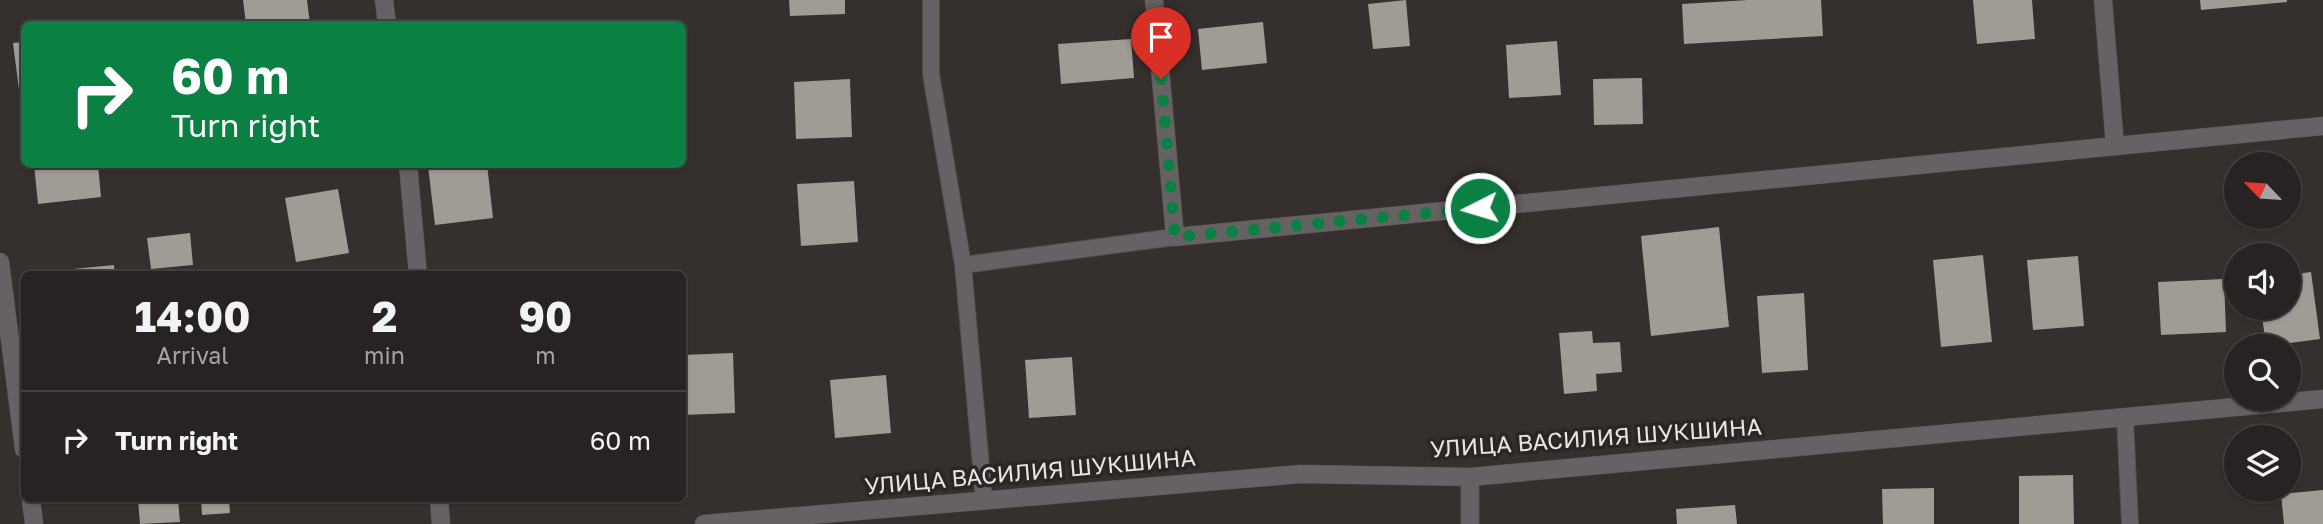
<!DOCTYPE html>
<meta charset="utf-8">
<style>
:root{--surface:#282322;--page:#302b2a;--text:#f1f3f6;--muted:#a5a4a5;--line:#444040}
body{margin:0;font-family:"Golos Text",sans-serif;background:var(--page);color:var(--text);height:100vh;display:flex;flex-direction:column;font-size:26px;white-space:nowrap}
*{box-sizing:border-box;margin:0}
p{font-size:23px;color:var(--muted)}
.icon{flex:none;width:38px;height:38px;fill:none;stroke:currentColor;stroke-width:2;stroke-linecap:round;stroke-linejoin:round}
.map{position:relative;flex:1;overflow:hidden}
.sheet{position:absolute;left:21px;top:271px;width:665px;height:231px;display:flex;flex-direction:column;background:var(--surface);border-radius:10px;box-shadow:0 2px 5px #0004,0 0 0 2px var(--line)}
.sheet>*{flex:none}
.top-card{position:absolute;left:21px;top:21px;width:665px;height:147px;border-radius:10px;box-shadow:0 2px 5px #0004,0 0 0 2px var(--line);background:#0b8043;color:#fff;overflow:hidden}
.needle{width:46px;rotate:295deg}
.buttons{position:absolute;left:2224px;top:152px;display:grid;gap:14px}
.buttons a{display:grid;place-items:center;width:77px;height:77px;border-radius:50%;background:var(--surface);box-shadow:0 2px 5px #0004,0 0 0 2px var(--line);font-size:35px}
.pin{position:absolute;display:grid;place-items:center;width:60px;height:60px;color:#fff;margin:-72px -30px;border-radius:50% 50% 50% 0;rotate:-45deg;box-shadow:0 0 7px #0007}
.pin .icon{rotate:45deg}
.me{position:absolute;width:77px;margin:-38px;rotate:265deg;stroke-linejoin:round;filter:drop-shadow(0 0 5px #0008)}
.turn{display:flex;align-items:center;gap:24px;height:147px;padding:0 35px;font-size:32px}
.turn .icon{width:91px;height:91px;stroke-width:2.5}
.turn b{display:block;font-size:49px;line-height:60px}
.eta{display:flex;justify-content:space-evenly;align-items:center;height:119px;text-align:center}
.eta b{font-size:42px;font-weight:700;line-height:49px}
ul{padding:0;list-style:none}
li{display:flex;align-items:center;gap:21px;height:98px;padding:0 35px;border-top:2px solid var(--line)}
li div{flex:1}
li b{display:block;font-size:26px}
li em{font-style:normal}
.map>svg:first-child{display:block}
.building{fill:#a19b96}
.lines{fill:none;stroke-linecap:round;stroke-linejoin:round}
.service-casing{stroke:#524c4a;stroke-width:18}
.minor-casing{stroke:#524c4a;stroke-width:19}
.service{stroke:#666263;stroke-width:16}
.minor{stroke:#666263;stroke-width:18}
.route{stroke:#0b8043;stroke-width:12;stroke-dasharray:0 21.6}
.labels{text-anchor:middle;stroke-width:7;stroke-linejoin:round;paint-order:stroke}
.street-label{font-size:23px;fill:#e8e4e3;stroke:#2b2524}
</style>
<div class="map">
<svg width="2323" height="524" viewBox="0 0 2323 524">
<rect width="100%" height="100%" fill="#352f2d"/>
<path class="building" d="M243 0H307L310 24H246Z
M789 0H845V14L790 16Z
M1406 0 1410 46 1373 49 1368 4Z
M1748 0H1821L1823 36 1684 44 1682 4Z
M1973 0H2032L2035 39 1977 44Z
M2200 0H2287V2L2201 10Z
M1263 22 1267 63 1202 70 1198 29Z
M1131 39 1134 78 1061 84 1058 44Z
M1557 41 1561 95 1509 98 1506 45Z
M24 42V113H22L13 43Z
M1642 78 1643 124 1594 125 1593 79Z
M850 79 852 137 796 139 794 82Z
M34 164H98L101 197 38 204Z
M487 164 493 218 435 225 428 166Z
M854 181 858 242 801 246 797 184Z
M338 189 349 253 296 262 285 198Z
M1719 227 1729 327 1651 336 1641 236Z
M190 233 193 265 151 269 147 238Z
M1983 255 1992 342 1941 347 1933 260Z
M2078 256 2084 326 2033 330 2027 260Z
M114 265 115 275H54L53 271Z
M2311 272 2320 339 2266 346 2261 308H2289V275Z
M2224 279 2226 332 2161 335 2158 282Z
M1804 293 1808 370 1762 373 1757 296Z
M1592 331 1593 343 1620 342 1622 372 1596 374 1597 391 1564 394 1559 333Z
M733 353 735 413 682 415V355Z
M1072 357 1076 415 1029 418 1025 360Z
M886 375 891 433 835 438 830 380Z
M2073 475 2074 524H2019V476Z
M1934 488V524H1883L1882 489Z
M2323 490V524H2284L2281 494Z
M138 499H178L180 522 140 524Z
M201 499H229L230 513 202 515Z
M1735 505 1737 524H1677L1676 509Z"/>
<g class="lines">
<defs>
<path id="service" d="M931 0V74L963 265 984 500
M963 265 1175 237
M2125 418 2130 524"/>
<path id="minor" d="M384 0 387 24
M1154 0 1175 237 2323 126
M2103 0 2115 146
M408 164 418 275
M0 262 24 449
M31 499 34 524
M439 499 441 524
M704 524 1301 474 1470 477 2323 399
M1470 524V477"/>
</defs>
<use href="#service" class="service-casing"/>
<use href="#minor" class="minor-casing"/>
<use href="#service" class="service"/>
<use href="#minor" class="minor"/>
</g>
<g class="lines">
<path class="route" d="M1161 79 1175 237 1480 208"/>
</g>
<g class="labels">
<g class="street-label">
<text transform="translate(1596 438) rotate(-4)" y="8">УЛИЦА ВАСИЛИЯ ШУКШИНА</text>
<text transform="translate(1030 472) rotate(-5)" y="8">УЛИЦА ВАСИЛИЯ ШУКШИНА</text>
</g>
</g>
</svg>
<div class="buttons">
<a><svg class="needle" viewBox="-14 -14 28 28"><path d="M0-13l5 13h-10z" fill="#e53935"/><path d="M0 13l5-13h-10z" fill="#a5a4a5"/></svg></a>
<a><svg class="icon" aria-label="sound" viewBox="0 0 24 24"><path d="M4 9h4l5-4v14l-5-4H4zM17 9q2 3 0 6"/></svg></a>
<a><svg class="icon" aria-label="search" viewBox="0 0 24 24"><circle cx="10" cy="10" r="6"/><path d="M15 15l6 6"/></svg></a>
<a><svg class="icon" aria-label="layers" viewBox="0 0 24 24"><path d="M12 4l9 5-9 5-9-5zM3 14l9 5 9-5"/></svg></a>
</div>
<div class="pin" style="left:1161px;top:79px;background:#d93025"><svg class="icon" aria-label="arrive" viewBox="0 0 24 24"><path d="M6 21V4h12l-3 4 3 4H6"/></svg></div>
<svg class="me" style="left:1480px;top:208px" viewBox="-20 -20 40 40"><circle r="17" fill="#0b8043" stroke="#fff" stroke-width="3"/><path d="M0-11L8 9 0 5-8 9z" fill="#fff"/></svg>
<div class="top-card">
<div class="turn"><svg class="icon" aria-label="right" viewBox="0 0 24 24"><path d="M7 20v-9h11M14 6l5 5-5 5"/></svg><div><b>60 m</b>Turn right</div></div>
</div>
<section class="sheet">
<div class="eta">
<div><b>14:00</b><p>Arrival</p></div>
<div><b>2</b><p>min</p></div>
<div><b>90</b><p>m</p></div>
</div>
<ul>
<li><svg class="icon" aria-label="right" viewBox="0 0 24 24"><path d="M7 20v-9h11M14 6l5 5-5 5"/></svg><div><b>Turn right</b></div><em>60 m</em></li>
</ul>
</section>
</div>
